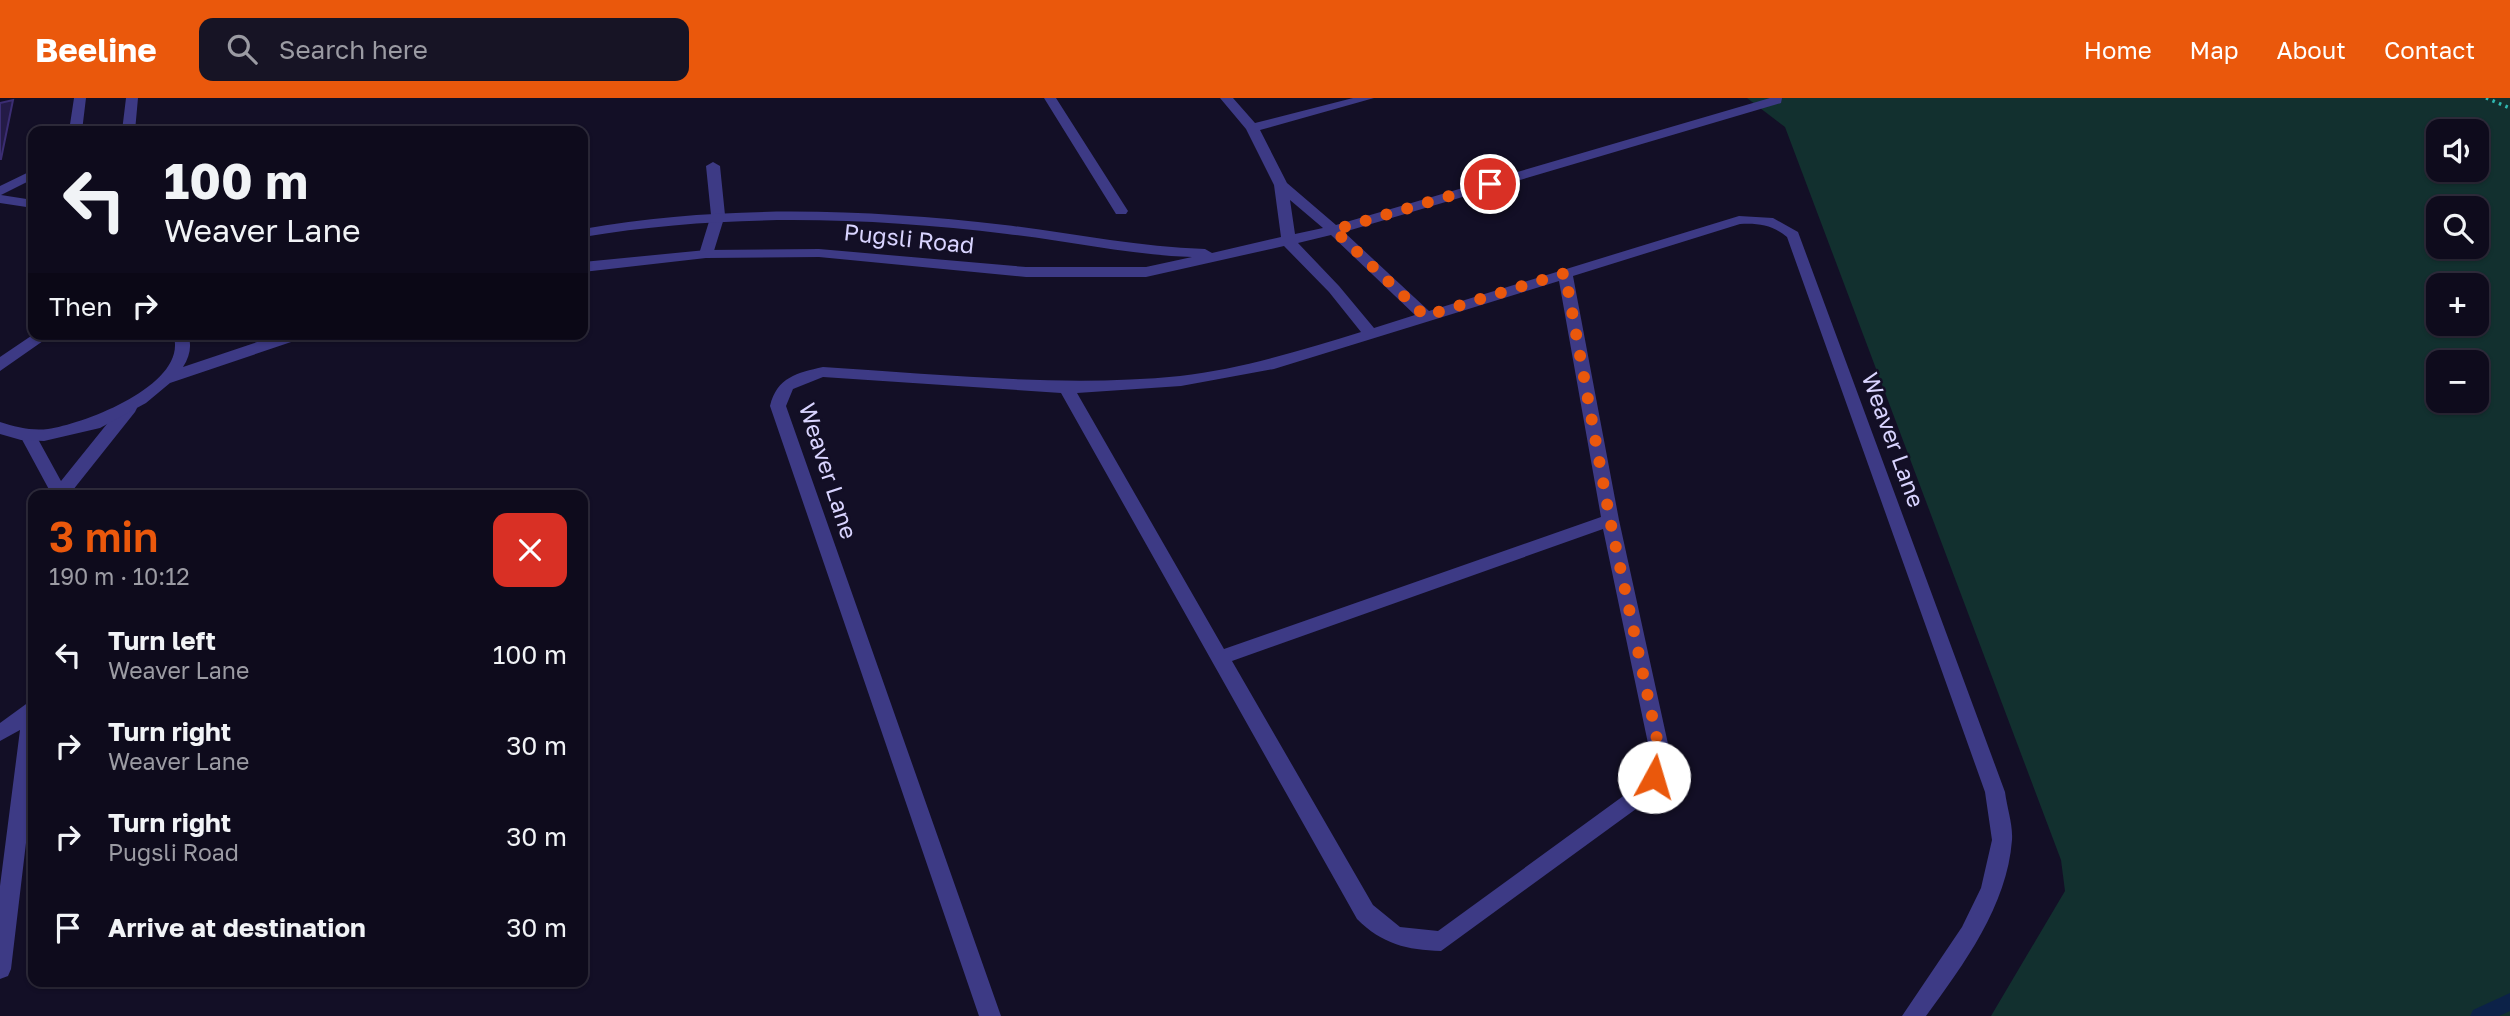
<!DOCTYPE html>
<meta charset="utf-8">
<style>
:root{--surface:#0e0b1c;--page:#171425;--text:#f1f3f6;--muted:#9b9ba3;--line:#2e2b3b;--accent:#ea580c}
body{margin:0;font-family:"Golos Text",sans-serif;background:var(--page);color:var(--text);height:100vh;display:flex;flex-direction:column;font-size:26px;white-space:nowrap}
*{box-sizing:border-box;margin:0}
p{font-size:23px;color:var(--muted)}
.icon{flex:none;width:38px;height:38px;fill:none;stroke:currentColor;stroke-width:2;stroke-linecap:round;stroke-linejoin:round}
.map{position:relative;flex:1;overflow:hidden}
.side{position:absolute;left:28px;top:392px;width:560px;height:497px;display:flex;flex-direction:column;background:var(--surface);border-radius:14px;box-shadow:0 2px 5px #0004,0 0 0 2px var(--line)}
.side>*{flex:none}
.guide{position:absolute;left:28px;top:28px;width:560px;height:214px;border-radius:14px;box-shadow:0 2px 5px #0004,0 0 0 2px var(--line);background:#0e0b1c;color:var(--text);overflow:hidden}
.fabs{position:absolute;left:2426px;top:21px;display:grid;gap:14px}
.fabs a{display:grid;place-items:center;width:63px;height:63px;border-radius:14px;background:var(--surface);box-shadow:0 2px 5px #0004,0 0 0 2px var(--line);font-size:35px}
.pin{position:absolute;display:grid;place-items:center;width:60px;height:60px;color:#fff;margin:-30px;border:4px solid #fff;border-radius:50%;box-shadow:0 2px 7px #0007}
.me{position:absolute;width:77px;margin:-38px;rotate:6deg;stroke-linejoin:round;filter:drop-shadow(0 0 5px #0008)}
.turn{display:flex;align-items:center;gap:24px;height:147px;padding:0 21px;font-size:32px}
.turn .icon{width:91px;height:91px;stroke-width:2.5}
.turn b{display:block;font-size:49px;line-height:60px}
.then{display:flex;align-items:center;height:66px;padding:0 21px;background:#0003;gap:14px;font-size:26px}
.round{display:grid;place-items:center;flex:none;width:74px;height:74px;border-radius:14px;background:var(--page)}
.summary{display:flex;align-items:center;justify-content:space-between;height:119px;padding:0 21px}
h1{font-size:42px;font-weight:600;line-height:52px;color:var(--accent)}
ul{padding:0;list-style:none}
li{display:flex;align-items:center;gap:21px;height:91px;padding:0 21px}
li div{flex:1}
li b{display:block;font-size:26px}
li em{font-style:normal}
header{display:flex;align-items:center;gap:42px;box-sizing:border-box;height:98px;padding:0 35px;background:var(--accent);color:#fff}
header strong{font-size:33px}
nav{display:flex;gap:38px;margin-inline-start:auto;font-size:24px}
.search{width:490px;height:63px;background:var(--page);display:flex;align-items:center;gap:18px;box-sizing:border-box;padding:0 24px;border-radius:14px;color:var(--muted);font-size:26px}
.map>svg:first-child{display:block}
.green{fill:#12302f;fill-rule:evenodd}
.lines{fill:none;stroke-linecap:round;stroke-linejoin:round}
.stream{fill:#0c2248;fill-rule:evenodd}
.building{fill:#241b47;stroke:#3b2d73;stroke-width:2}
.path{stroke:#2fb8b0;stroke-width:3.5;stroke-dasharray:2.5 4.5;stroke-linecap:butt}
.service{fill:#3d3a85;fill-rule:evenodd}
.minor{fill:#3d3a85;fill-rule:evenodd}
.route{stroke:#ea580c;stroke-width:12;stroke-dasharray:0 21.6}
.labels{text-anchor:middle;stroke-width:5;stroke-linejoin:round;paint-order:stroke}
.street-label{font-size:23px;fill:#d9d4ff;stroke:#130f26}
</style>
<header>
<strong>Beeline</strong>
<div class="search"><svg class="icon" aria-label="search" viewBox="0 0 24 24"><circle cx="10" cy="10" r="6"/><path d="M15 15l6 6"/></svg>Search here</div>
<nav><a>Home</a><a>Map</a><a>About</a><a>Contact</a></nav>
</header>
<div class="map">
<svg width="2510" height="918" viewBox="0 0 2510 918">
<rect width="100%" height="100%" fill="#130f26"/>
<path class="green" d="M1747 0H2510V918H1991L2065 793 2061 762 1785 29ZM2438 33H2476V72H2438ZM2438 110H2476V149H2438ZM2438 187H2476V226H2438ZM2438 264H2476V303H2438Z"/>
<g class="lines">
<path class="stream" d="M2510 895V913L2499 918H2470L2473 912Z"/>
</g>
<path class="building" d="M13 2 1 61H0V5Z"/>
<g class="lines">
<path class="path" d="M2486 0 2510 10"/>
<path class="service" d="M713 64 720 68 725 117 713 156 706 160 699 156 711 117 706 68Z
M33 72V81L1 97 33 102V110L0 105V88Z
M129 304 137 310 135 314 69 397H52L19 336 21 332H33L61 383 123 306Z
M33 601V686L11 871 8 878 0 881V788L20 632 0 643V625Z"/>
<path class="minor" d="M74 0H86L82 33H69Z
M126 0H138L135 33H122Z
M1044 0H1056L1128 113 1126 116H1116Z
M1220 0H1233L1255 25 1353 0H1374L1260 32 1287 85 1336 127 1770 0H1782L1781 5 1344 134 1429 213 1739 118 1773 120 1798 134 2005 694C2007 710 2013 726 2012 742 2007 808 1964 866 1926 918H1902L1962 829 1981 790 1992 742 1985 694 1787 139C1772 127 1759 125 1740 126L1573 178 1619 422 1670 655 1664 679 1651 700 1441 853C1407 852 1382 846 1357 821L1061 295 823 279 793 291 786 308 1001 918H979L770 308C777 279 797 275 823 269 942 276 1061 290 1180 278 1242 271 1302 252 1361 234L1329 194 1284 148 1146 179H1026L819 159 706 160 583 174V164L706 152 819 151 1026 169H1146L1192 159C1130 157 1069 143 1007 136 865 119 725 115 583 139V131C724 106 863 111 1005 127 1072 135 1137 149 1205 151L1212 155 1281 139 1274 87 1246 31ZM1290 102 1323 130 1295 136ZM1331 137 1415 217 1374 230 1339 188 1298 145ZM1559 183 1601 419 1224 551 1077 295 1181 288 1274 271ZM1603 431 1650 655 1645 676 1637 688 1438 833 1400 829 1373 807 1232 563Z
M34 236H53L0 273V259Z
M173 236H188C192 248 190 258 183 269L281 236H305L303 240 170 285 146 305 100 330 44 343 21 342 0 336V324C16 329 31 333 48 331 84 326 191 286 173 236Z"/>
</g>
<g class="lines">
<path class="route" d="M1490 86 1334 132 1425 218 1565 175 1610 422 1660 655 1654 679"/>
</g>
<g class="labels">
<g class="street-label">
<text transform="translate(909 141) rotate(6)" y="8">Pugsli Road</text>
<text transform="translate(1893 342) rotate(70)" y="8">Weaver Lane</text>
<text transform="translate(828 373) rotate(72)" y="8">Weaver Lane</text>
</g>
</g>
</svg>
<div class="fabs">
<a><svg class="icon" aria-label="sound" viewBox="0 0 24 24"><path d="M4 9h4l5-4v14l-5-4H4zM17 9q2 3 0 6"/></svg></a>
<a><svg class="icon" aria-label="search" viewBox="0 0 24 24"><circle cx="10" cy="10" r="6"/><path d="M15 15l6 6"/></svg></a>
<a>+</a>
<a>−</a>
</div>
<div class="pin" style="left:1490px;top:86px;background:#d93025"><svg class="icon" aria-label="arrive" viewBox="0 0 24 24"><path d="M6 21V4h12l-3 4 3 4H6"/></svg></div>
<svg class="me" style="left:1654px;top:679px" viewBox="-20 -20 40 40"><circle r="19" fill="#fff"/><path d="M0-13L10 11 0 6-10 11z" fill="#ea580c"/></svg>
<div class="guide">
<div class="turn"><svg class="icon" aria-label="left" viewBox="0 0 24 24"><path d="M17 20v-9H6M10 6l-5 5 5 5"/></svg><div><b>100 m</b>Weaver Lane</div></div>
<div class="then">Then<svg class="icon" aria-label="right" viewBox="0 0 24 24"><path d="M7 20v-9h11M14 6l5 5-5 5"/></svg></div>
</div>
<section class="side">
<div class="summary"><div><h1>3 min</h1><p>190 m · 10:12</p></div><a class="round" style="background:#d93025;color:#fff"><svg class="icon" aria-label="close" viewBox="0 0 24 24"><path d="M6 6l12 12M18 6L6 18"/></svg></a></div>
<ul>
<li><svg class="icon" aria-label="left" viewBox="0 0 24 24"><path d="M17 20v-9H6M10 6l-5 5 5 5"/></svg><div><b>Turn left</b><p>Weaver Lane</p></div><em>100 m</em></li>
<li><svg class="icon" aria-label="right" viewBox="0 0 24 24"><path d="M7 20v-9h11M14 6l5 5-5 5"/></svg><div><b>Turn right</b><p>Weaver Lane</p></div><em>30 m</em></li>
<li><svg class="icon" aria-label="right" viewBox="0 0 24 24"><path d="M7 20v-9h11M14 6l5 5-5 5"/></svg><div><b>Turn right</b><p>Pugsli Road</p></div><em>30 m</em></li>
<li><svg class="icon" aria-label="arrive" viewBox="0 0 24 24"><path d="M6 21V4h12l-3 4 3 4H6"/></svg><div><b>Arrive at destination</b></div><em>30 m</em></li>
</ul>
</section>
</div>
